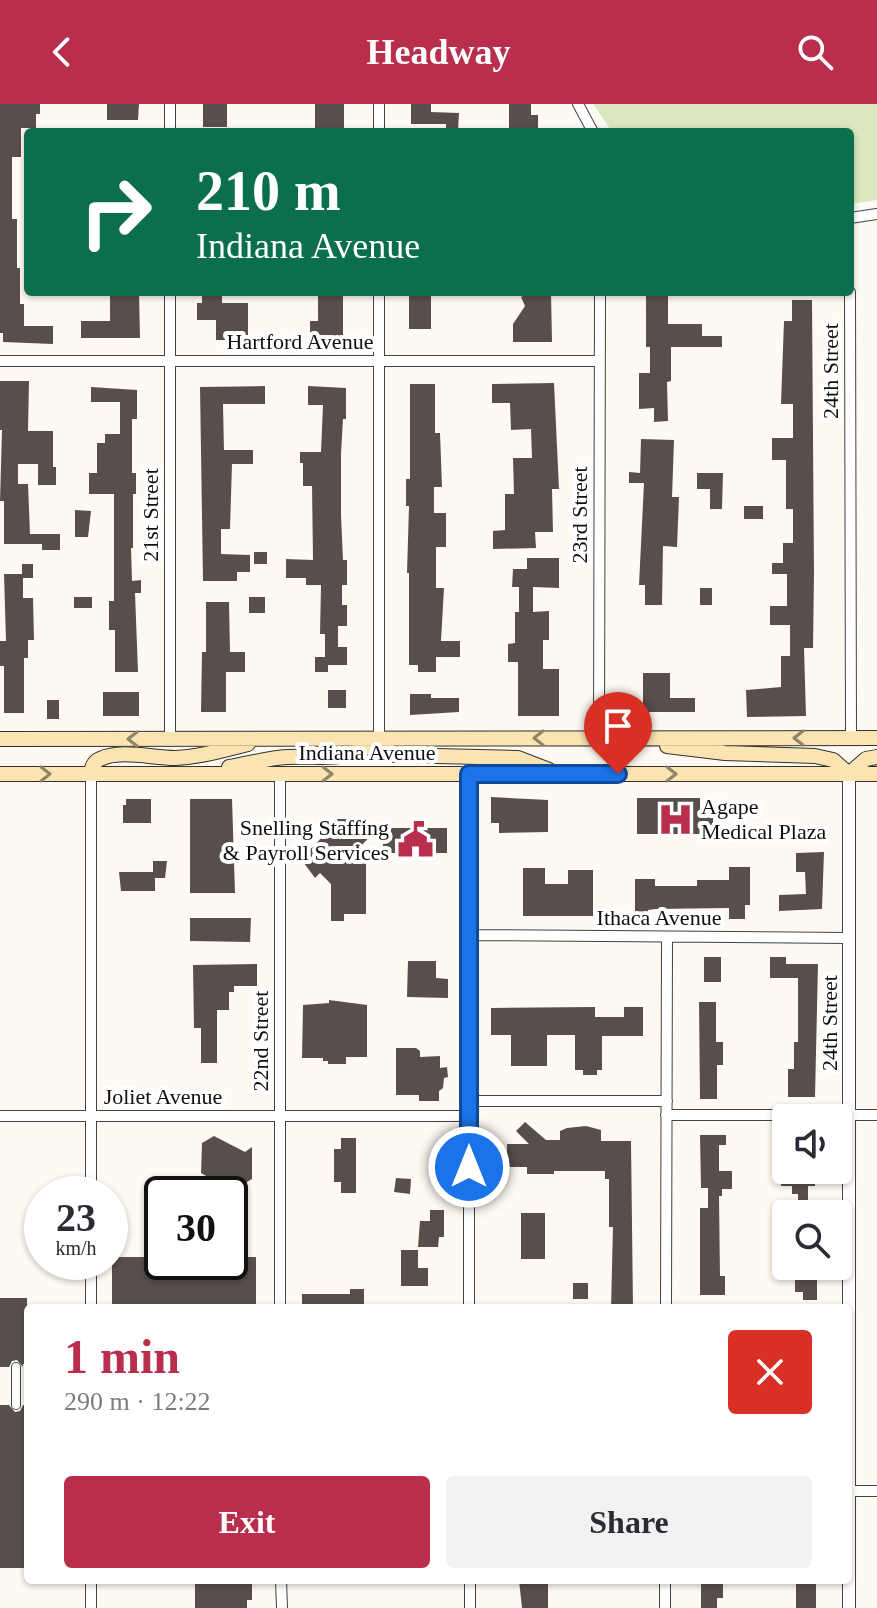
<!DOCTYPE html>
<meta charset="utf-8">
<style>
:root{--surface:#fff;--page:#f2f2f3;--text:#2b2b33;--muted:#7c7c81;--accent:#b92e4d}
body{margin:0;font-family:"Times New Roman",serif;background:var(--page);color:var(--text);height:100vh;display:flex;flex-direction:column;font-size:30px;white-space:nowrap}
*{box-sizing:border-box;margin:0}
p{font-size:26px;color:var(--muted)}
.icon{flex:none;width:44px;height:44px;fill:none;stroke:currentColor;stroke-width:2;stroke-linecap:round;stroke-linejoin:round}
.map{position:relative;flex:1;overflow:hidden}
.panel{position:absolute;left:24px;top:1200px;width:828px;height:280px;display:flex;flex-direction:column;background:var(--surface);border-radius:8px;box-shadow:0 2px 6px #0004}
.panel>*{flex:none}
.top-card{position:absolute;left:24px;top:24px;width:830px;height:168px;border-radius:8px;box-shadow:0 2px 6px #0004;background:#0b6e4f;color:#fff;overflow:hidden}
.controls{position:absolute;left:772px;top:1000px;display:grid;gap:16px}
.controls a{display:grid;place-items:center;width:80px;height:80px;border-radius:8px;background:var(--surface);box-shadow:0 2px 6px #0004;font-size:40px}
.speed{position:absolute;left:24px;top:1072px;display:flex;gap:16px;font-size:40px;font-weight:700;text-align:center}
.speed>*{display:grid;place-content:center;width:104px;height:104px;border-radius:50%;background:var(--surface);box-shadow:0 2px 6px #0004;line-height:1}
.speed small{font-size:20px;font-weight:400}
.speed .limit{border:4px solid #111;border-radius:12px;background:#fff;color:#111}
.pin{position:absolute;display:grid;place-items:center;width:68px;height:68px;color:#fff;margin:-82px -34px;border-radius:50% 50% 50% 0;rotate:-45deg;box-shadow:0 0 8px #0007}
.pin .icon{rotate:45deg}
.me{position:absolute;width:88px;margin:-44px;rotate:0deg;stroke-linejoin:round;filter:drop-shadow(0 0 6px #0008)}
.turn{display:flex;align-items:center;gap:28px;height:168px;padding:0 40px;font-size:36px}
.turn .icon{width:104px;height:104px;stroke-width:2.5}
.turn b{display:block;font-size:56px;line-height:68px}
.round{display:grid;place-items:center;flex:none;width:84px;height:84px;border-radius:8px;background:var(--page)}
.head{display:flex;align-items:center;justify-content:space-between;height:136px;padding:0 40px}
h1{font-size:48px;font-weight:700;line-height:60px;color:var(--accent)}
.primary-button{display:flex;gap:16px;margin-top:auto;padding:16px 40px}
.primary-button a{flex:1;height:92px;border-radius:8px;background:var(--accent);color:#fff;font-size:32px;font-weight:700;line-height:92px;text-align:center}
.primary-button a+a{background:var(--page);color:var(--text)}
header{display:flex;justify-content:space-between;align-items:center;height:104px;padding:0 40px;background:var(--accent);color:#fff;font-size:36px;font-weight:700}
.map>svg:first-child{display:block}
.green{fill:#dbe8bd}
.building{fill:#584f4c}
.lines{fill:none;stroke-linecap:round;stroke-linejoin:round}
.pedestrian-casing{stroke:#424242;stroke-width:10}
.minor-casing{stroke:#424242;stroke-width:12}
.tertiary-casing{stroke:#424242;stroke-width:14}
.secondary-casing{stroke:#313131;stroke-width:16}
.pedestrian{stroke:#fff;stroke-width:8}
.minor{stroke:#fff;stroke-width:10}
.tertiary{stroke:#fff;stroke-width:12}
.secondary{stroke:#fae5b2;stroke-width:14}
.oneway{stroke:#908569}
.route-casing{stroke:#114b97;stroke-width:20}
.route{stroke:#1a73e8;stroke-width:14}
.labels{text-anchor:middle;stroke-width:8;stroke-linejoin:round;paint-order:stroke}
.street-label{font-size:22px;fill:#0f0f0f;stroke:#fff}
.poi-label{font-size:22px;fill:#0f0f0f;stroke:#fff;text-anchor:start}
</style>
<header><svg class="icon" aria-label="back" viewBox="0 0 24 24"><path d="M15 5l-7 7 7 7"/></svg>Headway<svg class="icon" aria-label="search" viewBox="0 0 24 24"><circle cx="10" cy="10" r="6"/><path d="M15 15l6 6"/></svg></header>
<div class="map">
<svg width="877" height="1504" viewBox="0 0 877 1504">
<rect width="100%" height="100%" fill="#fefaf3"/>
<path class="green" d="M593 0H877V96L850 100V28H612Z"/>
<path class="building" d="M0 0H40V10H36V24H21V53H12V115H17V164H20V200H24V222H53V240L3 238V229H0Z
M107 0H139L138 16H107Z
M203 0H227V23H203Z
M315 0H344V24H315Z
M411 0H431V8L459 9 458 26H446V20H411Z
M509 0H531V11H538V28H509Z
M110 188H139L140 234H81V217H110Z
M202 188H222V199H248V236H216V216H197V199H202Z
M318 188H343V242L319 241V232H310V217H318Z
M409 188H431V225H409Z
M646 188H668V220H702V232H722V243H671V277L667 278 668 317 654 318V304L639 305V269H650V243H646Z
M529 189H551L552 238H513V220L525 202 521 193Z
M792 196H812L814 470 813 544H804L806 612 747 613 746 586 781 583V552H790V521H770V502H787V470H772V459H783V439H793V405H786V356H772V334H793V300H781L784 217H792Z
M0 277H29L28 327H53V363H56V381H38V360H18V380H28L30 430H60V446H42V440H4V397H0L2 326H0Z
M554 279 559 385H552L553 428H535L536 444 493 445V427L505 426V390H514L513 354H532L531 325 511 326 510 299H492V280Z
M410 280H435V329H440L442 383H434V409H446V443H436V484H444L441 537H460V553H436V568H418V561H409V469H407L409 402H406V375H410Z
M265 282V300H223L224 346H253V360H232L230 425H221V450L250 451V468H237V477H203L200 283Z
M308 282 346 284V315H343L341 350V411L343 456H347V481H342V501H347V522H338V543H347V561H328V568H315V553H325V530H320L321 481H306V474H286V455L313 456 312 382H303V359H300V348H321L323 301H308Z
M91 283 137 286V315H132V369H136V390H133V444H131L132 477 141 476V489H135L138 568H115V526H109V497H114V390H89V369H97V339H105V330H120V298H91Z
M641 335 674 336 672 393H679L677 443 663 442 662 501H645V481H639L644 379H629V368L640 369Z
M697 369H723L722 405H710V385H697Z
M744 402H763V415H744Z
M75 406 91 407 88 433H75Z
M254 448H267V460H254Z
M527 454H559V484L533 483V508L549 507V536H543V565H559V612H518V558H508V540L515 539V508H519V483H512L513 465H527Z
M22 460H33V474H23V494H33L34 536H28V554H24V609H4V562H0V537H6L4 470H22Z
M700 484H712V501H700Z
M74 493H92V504H74Z
M249 493H265V509H249Z
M206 498H229L230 548H245V568H226V608H201L202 548H206Z
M643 569H670V594H695V608H643Z
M328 586H346V604H328Z
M103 588H139V612H103Z
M410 590H431V594H459V608L410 611Z
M47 596H59V615H47Z
M491 693 548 696V728L499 729V719H491Z
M637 694H700V708H713V721H700V730H637Z
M126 695H151V719H123V701H126Z
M190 695H232L235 789H190Z
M337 715H366V724H378L359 744 366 749V810H344V817H331V780L320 769 315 774 301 755 329 726 339 720Z
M383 724H447V749H383Z
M824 748 822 805 779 807V791L806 790 805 768H796V749Z
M153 757H167L165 774H155V787H121L119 768H153Z
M729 763H750V801H745V815H729V804L656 805 648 806V809H635V775H655V782H697V776H729Z
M523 764H545V780H568V766H593V812H523Z
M190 814H251L250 838 190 837Z
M704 853H721V878H704Z
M770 853H786V860H818L815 993H788V965H794V938H798V874H770Z
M408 857H436V874L448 875V894L407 893Z
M257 860V882H234V888H229V906H217V959H201V924H194L193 861Z
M329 896 367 901V953H346V960H328V957H323V954H302L303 901 329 899Z
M699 898H716V938H723V961H717V995H700Z
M595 903V913H624V903H643V932H602V966H597V971H583V966H575V931H547V962H511V931H491V904Z
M396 944H416L420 947V953L440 952V964L447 963 448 973 444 974 443 984 439 987V997H419V991H396Z
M525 1018 546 1036H560V1027L567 1024 586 1022 601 1026V1037H631L633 1204H611L613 1123H609V1075H605V1067H554V1070H527V1063H507V1040H529L516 1027Z
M700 1031H726V1041H719V1067H732V1085H722V1092H719L720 1172H725V1191H700V1104H708V1084H701Z
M214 1032 245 1048 252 1043V1075L232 1087 201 1069 202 1039Z
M341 1034H356V1089H341V1078H334V1045H341Z
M781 1066H815V1082H808V1110H798V1090H792V1082H781Z
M396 1074 411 1075 410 1090 394 1088Z
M430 1106H444V1133H439L438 1143H418L420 1117H430Z
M521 1109H545V1155H521Z
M401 1146H418V1164H428V1182H401Z
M112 1153H162V1158H230V1153H256V1204H112Z
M795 1170H817V1196H803V1188H795Z
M573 1179H588V1195H573Z
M350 1185H364V1204H302V1190H350Z
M0 1194H27L28 1260H23V1263L17 1256 12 1257 9 1263H0Z
M0 1301H9L15 1308 20 1307 23 1301H28V1464H0Z
M195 1476H252V1496H247V1504H195Z
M519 1476H548V1504H522Z
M701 1476H723V1494H717V1504H701Z
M796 1476H816V1504H796Z"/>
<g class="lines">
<defs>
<path id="pedestrian" d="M16 1263V1301"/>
<path id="minor" d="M170 0V28
M379 0V28
M578 0 593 28
M850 114 877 110
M170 188V635
M379 188V635
M850 188 851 634
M0 257H600
M599 634 600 188
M91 670V1090
M280 670V1204
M469 670V1204
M469 831 849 834
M469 997H667
M666 1011H877
M0 1012H469
M91 1158V1204
M666 1204 667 833
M848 1387H877
M91 1476V1504
M281 1476 282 1504
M470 1476V1504
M665 1504V1476"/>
<path id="tertiary" d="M849 670V1504"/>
<path id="secondary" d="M0 635 877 634
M379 635 387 646 395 651 518 654 549 666
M667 642 725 649 815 652 833 656 849 670 866 655 877 653
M229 663C248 660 268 654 287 653 324 651 347 660 379 635
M0 670H877
M91 670C92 663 93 658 100 655 121 645 152 654 175 654 200 653 224 646 248 640"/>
</defs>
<use href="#pedestrian" class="pedestrian-casing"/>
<use href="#minor" class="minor-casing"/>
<use href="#tertiary" class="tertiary-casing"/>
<use href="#secondary" class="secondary-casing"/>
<use href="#pedestrian" class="pedestrian"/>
<use href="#minor" class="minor"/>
<use href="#tertiary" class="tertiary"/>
<use href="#secondary" class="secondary"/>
</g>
<defs><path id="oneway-chevron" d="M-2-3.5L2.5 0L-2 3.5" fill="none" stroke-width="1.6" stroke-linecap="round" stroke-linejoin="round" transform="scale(2)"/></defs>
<g class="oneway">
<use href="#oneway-chevron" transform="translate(539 634) rotate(180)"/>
<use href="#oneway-chevron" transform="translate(799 634) rotate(180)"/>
<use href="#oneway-chevron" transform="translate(133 635) rotate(180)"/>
<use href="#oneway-chevron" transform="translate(45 670)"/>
<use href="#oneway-chevron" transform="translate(327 670)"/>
<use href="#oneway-chevron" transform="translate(671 670)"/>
</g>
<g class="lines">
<defs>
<path id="route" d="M469 1063V670H618"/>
</defs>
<use href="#route" class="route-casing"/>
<use href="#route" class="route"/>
</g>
<defs>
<symbol id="hospital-bare" viewBox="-9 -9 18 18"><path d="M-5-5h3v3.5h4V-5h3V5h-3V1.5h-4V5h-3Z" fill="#b92e4d" stroke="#fff" stroke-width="2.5" paint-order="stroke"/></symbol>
<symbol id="civic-bare" viewBox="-9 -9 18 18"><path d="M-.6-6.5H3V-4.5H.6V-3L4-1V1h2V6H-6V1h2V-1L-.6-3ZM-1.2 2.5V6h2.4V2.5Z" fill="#b92e4d" stroke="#fff" stroke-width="2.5" paint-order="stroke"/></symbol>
</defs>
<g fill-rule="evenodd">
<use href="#hospital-bare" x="650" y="690" width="51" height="51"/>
<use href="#civic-bare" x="390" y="710" width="51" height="51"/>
</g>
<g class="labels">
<g class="street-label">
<text x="300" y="245">Hartford Avenue</text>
<text transform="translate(830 267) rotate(-90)" y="8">24th Street</text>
<text transform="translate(150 411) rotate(-90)" y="8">21st Street</text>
<text transform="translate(579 411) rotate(-90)" y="8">23rd Street</text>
<text x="367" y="656">Indiana Avenue</text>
<text x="659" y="821">Ithaca Avenue</text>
<text transform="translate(829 919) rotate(-90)" y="8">24th Street</text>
<text transform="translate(260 937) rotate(-90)" y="8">22nd Street</text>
<text x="163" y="1000">Joliet Avenue</text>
</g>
<g class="poi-label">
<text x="701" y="710">Agape<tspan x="701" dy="25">Medical Plaza</tspan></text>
<text x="389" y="731" text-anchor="end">Snelling Staffing<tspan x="389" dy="25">&amp; Payroll Services</tspan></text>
</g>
</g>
</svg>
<div class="controls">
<a><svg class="icon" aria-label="sound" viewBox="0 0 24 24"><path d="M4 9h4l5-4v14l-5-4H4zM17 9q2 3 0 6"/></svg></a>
<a><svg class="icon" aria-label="search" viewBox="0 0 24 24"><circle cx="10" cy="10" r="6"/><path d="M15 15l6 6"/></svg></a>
</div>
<div class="speed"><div>23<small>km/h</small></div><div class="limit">30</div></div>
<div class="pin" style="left:618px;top:670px;background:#d93025"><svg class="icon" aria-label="arrive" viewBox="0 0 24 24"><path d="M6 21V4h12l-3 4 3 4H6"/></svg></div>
<svg class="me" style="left:469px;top:1063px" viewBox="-20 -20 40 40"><circle r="17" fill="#1a73e8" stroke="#fff" stroke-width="3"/><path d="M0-11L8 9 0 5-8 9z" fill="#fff"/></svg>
<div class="top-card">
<div class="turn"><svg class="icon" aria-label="right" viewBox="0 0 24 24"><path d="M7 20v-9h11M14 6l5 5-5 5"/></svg><div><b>210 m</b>Indiana Avenue</div></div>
</div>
<section class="panel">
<div class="head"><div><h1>1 min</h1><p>290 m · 12:22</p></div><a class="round" style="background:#d93025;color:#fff"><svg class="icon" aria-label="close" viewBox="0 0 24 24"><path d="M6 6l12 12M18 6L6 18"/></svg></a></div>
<div class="primary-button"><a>Exit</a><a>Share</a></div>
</section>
</div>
